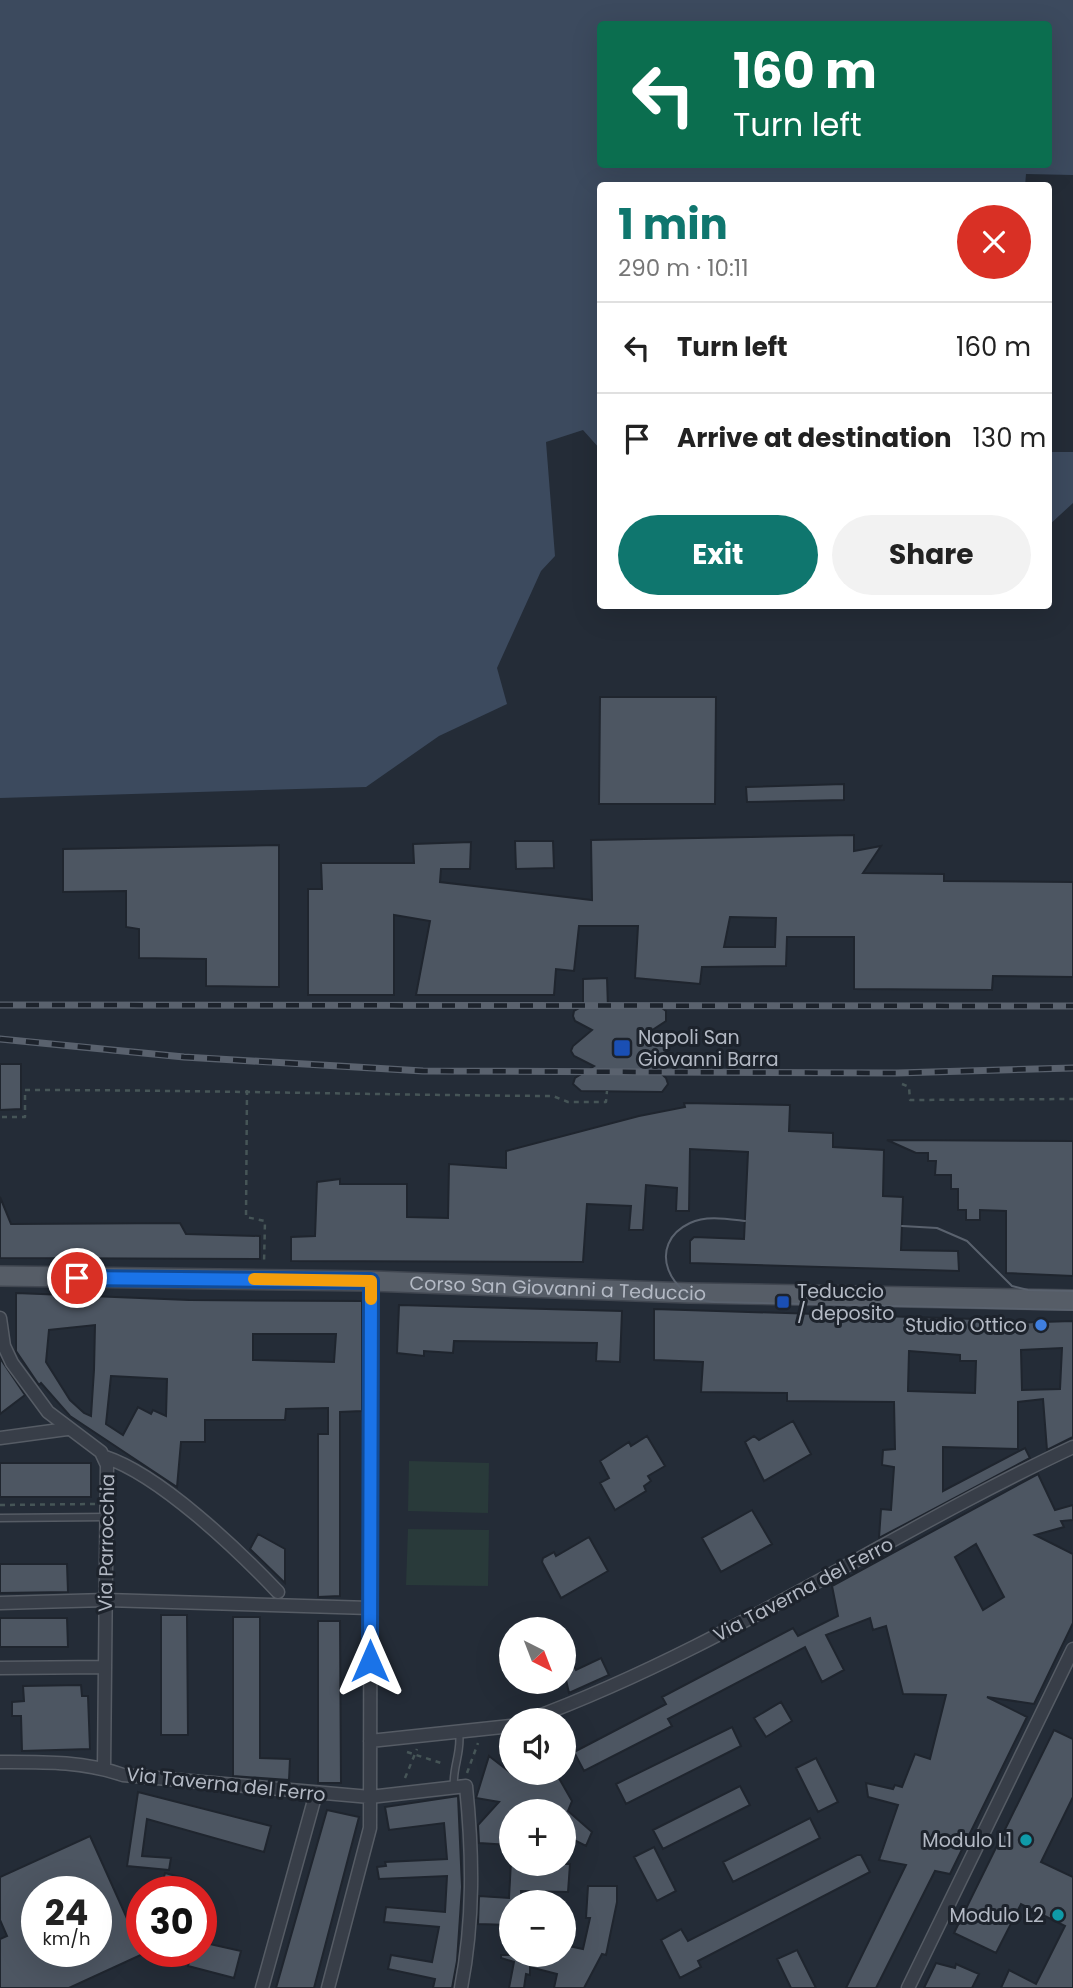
<!DOCTYPE html>
<meta charset="utf-8">
<style>
:root{--surface:#fff;--page:#f2f2f2;--text:#222;--muted:#767676;--line:#e0e0e0;--accent:#0f766e}
body{margin:0;font-family:Poppins,sans-serif;background:var(--page);color:var(--text);height:100vh;display:flex;flex-direction:column;font-size:26px;white-space:nowrap}
*{box-sizing:border-box;margin:0}
p{font-size:23px;color:var(--muted)}
.icon{flex:none;width:38px;height:38px;fill:none;stroke:currentColor;stroke-width:2;stroke-linecap:round;stroke-linejoin:round}
.map{position:relative;flex:1;overflow:hidden}
.panel{position:absolute;left:597px;top:182px;width:455px;height:427px;display:flex;flex-direction:column;background:var(--surface);border-radius:7px;box-shadow:0 7px 28px #0002}
.panel>*{flex:none}
.guide{position:absolute;left:597px;top:21px;width:455px;height:147px;border-radius:7px;box-shadow:0 7px 28px #0002;background:#0b6e4f;color:#fff;overflow:hidden}
.needle{width:46px;rotate:138deg}
.fabs{position:absolute;left:499px;top:1617px;display:grid;gap:14px}
.fabs a{display:grid;place-items:center;width:77px;height:77px;border-radius:50%;background:var(--surface);box-shadow:0 7px 28px #0002;font-size:35px}
.speed{position:absolute;left:21px;top:1876px;display:flex;gap:14px;font-size:35px;font-weight:700;text-align:center}
.speed>*{display:grid;place-content:center;width:91px;height:91px;border-radius:50%;background:var(--surface);box-shadow:0 7px 28px #0002;line-height:1}
.speed small{font-size:18px;font-weight:400}
.speed .limit{border:10px solid #d22;background:#fff;color:#111}
.pin{position:absolute;display:grid;place-items:center;width:60px;height:60px;color:#fff;margin:-30px;border:4px solid #fff;border-radius:50%;box-shadow:0 2px 7px #0007}
.me{position:absolute;width:77px;margin:-38px;rotate:0deg;stroke-linejoin:round;filter:drop-shadow(0 0 5px #0008)}
.turn{display:flex;align-items:center;gap:24px;height:147px;padding:0 21px;font-size:32px}
.turn .icon{width:91px;height:91px;stroke-width:2.5}
.turn b{display:block;font-size:49px;line-height:60px}
.round{display:grid;place-items:center;flex:none;width:74px;height:74px;border-radius:37px;background:var(--page)}
.headline{display:flex;align-items:center;justify-content:space-between;height:119px;padding:0 21px}
h1{font-size:42px;font-weight:700;line-height:52px;color:var(--accent)}
.cta{display:flex;gap:14px;margin-top:auto;padding:14px 21px}
.cta a{flex:1;height:80px;border-radius:42px;background:var(--accent);color:#fff;font-size:28px;font-weight:700;line-height:80px;text-align:center}
.cta a+a{background:var(--page);color:var(--text)}
ul{padding:0;list-style:none}
li{display:flex;align-items:center;gap:21px;height:91px;padding:0 21px;border-top:2px solid var(--line)}
li div{flex:1}
li b{display:block;font-size:26px}
li em{font-style:normal}
.map>svg:first-child{display:block}
.green{fill:#293a3a}
.water{fill:#3c4a5e;fill-rule:evenodd}
.building{fill:#4d5662;stroke:#1f252e;stroke-width:2;fill-rule:evenodd}
.lines{fill:none;stroke-linecap:round;stroke-linejoin:round}
.service-casing{stroke:#565c65;stroke-width:9}
.minor-casing{stroke:#565c65;stroke-width:15}
.primary-casing{stroke:#414751;stroke-width:22}
.path{stroke:#465557;stroke-width:2.5;stroke-dasharray:5 5;stroke-linecap:butt}
.service{stroke:#383e48;stroke-width:6}
.minor{stroke:#383e48;stroke-width:12}
.primary{stroke:#565d67;stroke-width:19}
.tram{stroke:#5a626e;stroke-width:2}
.rail-casing{stroke:#5a626e;stroke-width:7}
.rail{stroke:#1d232c;stroke-width:4.5;stroke-dasharray:13;stroke-linecap:butt}
.route-casing{stroke:#114b97;stroke-width:18}
.route{stroke:#1a73e8;stroke-width:12}
.slow{stroke:#f59e0b;stroke-width:12}
.transit-dot{fill:#1a4fb4;stroke:#1d232c;stroke-width:2.5}
.shop-dot{fill:#3f7fe0;stroke:#1d232c;stroke-width:2.5}
.culture-dot{fill:#0f9aa8;stroke:#1d232c;stroke-width:2.5}
.labels{text-anchor:middle;stroke-width:6;stroke-linejoin:round;paint-order:stroke}
.poi-label{font-size:19px;fill:#b3b9c4;stroke:#1d232c;text-anchor:end}
.street-label{font-size:19px;fill:#b3b9c4;stroke:#1d232c}
</style>
<div class="map">
<svg width="1073" height="1988" viewBox="0 0 1073 1988">
<rect width="100%" height="100%" fill="#242c37"/>
<path class="green" d="M409 1461 489 1463 488 1513 408 1511Z
M408 1529 489 1530 488 1586 406 1585Z"/>
<path class="water" d="M0 0H1073V175L1026 174 1025 186H600V449L583 430 546 442 555 556 541 571 497 668 507 704 439 736 366 787 0 798ZM600 24H1048V164H600Z
M1048 452H1073V503L1048 526Z"/>
<path class="building" d="M600 697H716L715 804H599Z
M844 784V800L747 802 746 787Z
M854 835V851L881 846 863 873 944 874V881L1073 882V977L993 976 992 990 854 989V937H787L786 966 702 967 700 984 635 978 638 926H579L574 971 556 969 554 995H416L430 921 394 915V995H308V889H322L321 863H414L413 844 471 842 470 869H441L440 882 592 900 591 840ZM730 917 776 918 775 947H724Z
M515 841H553L554 868 516 869Z
M279 845V987L206 986V959L139 958V929L126 927V891L63 892V849Z
M607 978 608 1008H662L666 1011V1021L651 1031 667 1051 653 1066 666 1078 668 1084 662 1092 581 1091 573 1084 575 1078 594 1066 574 1056 571 1051 573 1046 592 1030 575 1021 573 1016 574 1011 583 1006V979Z
M0 1064H21V1109L0 1110Z
M684 1103 790 1105 789 1131 833 1133V1147L884 1150 883 1196 903 1197 901 1250 958 1251 959 1271 690 1263V1241L694 1237 744 1239 748 1152 690 1149 689 1211H676L677 1188 646 1185 643 1230H629L631 1206 587 1204 583 1262 291 1261V1237L315 1236 317 1182 340 1179V1184H407V1217L448 1218 449 1164 506 1168V1151L639 1116 685 1107Z
M887 1140 1073 1141V1276L1006 1273V1211L980 1210V1220H966V1210H958V1189H951V1175H935L936 1161H928V1153H916Z
M0 1197 11 1224 180 1223 186 1234 260 1236V1259L0 1258Z
M16 1293 189 1300 362 1301V1411L340 1412V1596L318 1597V1434H328V1408L286 1409 285 1420H205V1442H181L177 1487 70 1416 41 1383 39 1385 16 1351ZM95 1325 94 1370 91 1416 84 1413 70 1400 46 1362 49 1330ZM253 1334H336L334 1362 253 1360ZM111 1376 167 1379 166 1416 153 1410 151 1414 138 1407 123 1435 106 1424Z
M399 1305 622 1311 620 1362 596 1361 597 1343 454 1341 453 1353 424 1351V1356L397 1353Z
M654 1309 975 1319 1012 1323 1073 1321V1437L1047 1450 1043 1399 1018 1402V1449L943 1447V1491L1025 1448 1030 1458 879 1538 881 1509 891 1510 894 1467 882 1465 883 1450 895 1449 894 1402 787 1401V1393L701 1392 703 1362 654 1360ZM1062 1348 1060 1389 1022 1390 1021 1350ZM909 1351 960 1355V1361H976L975 1393 908 1391Z
M0 1358 25 1395 0 1414Z
M793 1421 811 1454 764 1481 745 1442 754 1436 759 1440Z
M647 1436 665 1466 648 1476 651 1481 644 1486 646 1491 615 1510 600 1483 609 1478 600 1461 629 1442 631 1446Z
M0 1463H91V1497H0Z
M1038 1474 1055 1510 1073 1505V1520L1061 1521 1064 1527 1035 1535 1073 1554V1623L1034 1704 987 1697 1027 1717 950 1874 935 1871 876 1988H846L906 1865 879 1860 898 1805 868 1797 866 1783 893 1789 895 1785 902 1787 915 1754 930 1759 946 1695 903 1694 886 1626 873 1630 870 1618 826 1635 844 1670 822 1682 805 1647 668 1719 672 1726 584 1771 574 1752 666 1704 662 1697 793 1628 798 1636 838 1616 832 1586ZM976 1544 1004 1597 983 1610 955 1557Z
M752 1510 772 1544 721 1572 702 1538Z
M258 1534 285 1549V1583L250 1549Z
M589 1537 608 1571 561 1598 542 1562 543 1558 554 1552 556 1556Z
M0 1564H67L68 1592 0 1593Z
M161 1615H187L188 1735H161Z
M233 1617H260V1758L290 1759 289 1780 233 1776Z
M0 1618H67L68 1647H0Z
M318 1621H340L341 1783H318Z
M601 1658 609 1675 569 1693 564 1671 574 1666 576 1670Z
M81 1685 82 1696H88L90 1749 22 1751 21 1716H12V1702L24 1701 23 1686Z
M781 1702 792 1721 766 1737 754 1718Z
M732 1727 741 1746 626 1804 616 1784Z
M1054 1730 1073 1739V1797L1041 1862 1073 1877V1988H1001L1009 1970 1036 1984 1065 1926 1021 1904 996 1953 954 1933Z
M489 1756 511 1773H556L572 1801 568 1811 592 1832 586 1846 564 1835V1811H511V1845L479 1843 478 1825 499 1802 476 1798Z
M816 1758 838 1802 818 1812 796 1768Z
M740 1786 750 1805 663 1849 653 1830Z
M138 1792 271 1826 264 1852 147 1819 142 1856 171 1858 169 1870 127 1866Z
M458 1796 462 1887 457 1961 452 1988H433L435 1979 388 1969 391 1955 432 1962 439 1927 384 1922 386 1907 445 1912 447 1876 379 1879 377 1867 386 1866 385 1862 447 1859 444 1823 389 1830 385 1807Z
M327 1810 359 1817 314 1988H276Z
M810 1818 820 1838 733 1882 723 1862Z
M90 1836 143 1954 69 1988H0V1939L7 1936 0 1920V1877ZM37 1892H96V1951H37Z
M654 1847 676 1891 657 1901 634 1857Z
M857 1855H861L870 1872 698 1961 701 1967 680 1978 661 1940 681 1929 688 1941Z
M511 1861V1864H570L568 1892 521 1891 522 1902H511V1925L478 1924 479 1896 509 1898Z
M165 1873 191 1880 188 1892H160Z
M588 1886H617V1902L606 1955 602 1954 584 1988H554L557 1974 530 1967V1975L526 1974 524 1988H509L514 1962 501 1958V1955H564V1945L583 1949 590 1918H586Z
M201 1942 241 1951 234 1978 188 1966 192 1952 201 1954Z
M797 1950 816 1988H791L777 1959Z
M936 1963 955 1968 956 1964 979 1974 972 1988H924Z"/>
<g class="lines">
<defs>
<path id="service" d="M0 1518 107 1517
M454 1787C452 1768 462 1752 459 1733"/>
<path id="minor" d="M0 1318 4 1346 12 1363 48 1412 101 1452 107 1465 104 1769
M0 1438 67 1429
M105 1457C160 1475 238 1550 278 1592
M0 1603 106 1600 370 1608
M0 1668 104 1667
M528 1720C719 1650 889 1533 1073 1447
M370 1741 511 1726
M0 1762C42 1762 83 1761 123 1775L370 1797 466 1786C473 1855 474 1920 461 1988
M262 1988 316 1793
M328 1988 370 1828 371 1281
M908 1988 1073 1649"/>
<g id="primary">
<path id="s1" d="M0 1276 371 1281 689 1293 1073 1300"/>
</g>
</defs>
<use href="#service" class="service-casing"/>
<use href="#minor" class="minor-casing"/>
<use href="#primary" class="primary-casing"/>
<path class="path" d="M902 1084 909 1087 910 1100 1073 1099
M247 1090 246 1217 265 1221 264 1264
M2 1117H25V1090C201 1090 377 1095 553 1096L568 1102H606L607 1091
M0 1505 95 1504
M407 1752 444 1764
M467 1773 478 1743
M405 1778 417 1749"/>
<use href="#service" class="service"/>
<use href="#minor" class="minor"/>
<use href="#primary" class="primary"/>
<path class="tram" d="M745 1221C728 1219 706 1215 690 1223 645 1244 669 1299 714 1302L1073 1310
M902 1226 937 1228 967 1241 1012 1286 1028 1290 1073 1291"/>
<defs>
<path id="rail" d="M0 1005 1073 1006
M0 1039 184 1057 423 1071 897 1073 1073 1068"/>
</defs>
<use href="#rail" class="rail-casing"/>
<use href="#rail" class="rail"/>
</g>
<g class="lines">
<defs>
<path id="route" d="M77 1278 371 1281 370 1661"/>
</defs>
<use href="#route" class="route-casing"/>
<use href="#route" class="route"/>
<path class="slow" d="M254 1279 371 1281V1299"/>
</g>
<g class="transit-dot">
<rect x="613" y="1039" width="18" height="18" rx="3.5"/>
<rect x="776" y="1295" width="14" height="14" rx="3.5"/>
</g>
<circle class="shop-dot" cx="1041" cy="1325" r="7"/>
<g class="culture-dot">
<circle cx="1026" cy="1840" r="7"/>
<circle cx="1058" cy="1915" r="7"/>
</g>
<g class="labels">
<g class="poi-label">
<text x="638" y="1044" text-anchor="start">Napoli San<tspan x="638" dy="22">Giovanni Barra</tspan></text>
<text x="797" y="1298" text-anchor="start">Teduccio<tspan x="797" dy="22">/ deposito</tspan></text>
<text x="1027" y="1332">Studio Ottico</text>
<text x="1012" y="1847">Modulo L1</text>
<text x="1044" y="1922">Modulo L2</text>
</g>
<g class="street-label">
<text dy="7" stroke="none"><textPath href="#s1" startOffset="558">Corso San Giovanni a Teduccio</textPath></text>
<text transform="translate(106 1543) rotate(-89)" y="7">Via Parrocchia</text>
<text transform="translate(803 1589) rotate(-28)" y="7">Via Taverna del Ferro</text>
<text transform="translate(226 1784) rotate(6)" y="7">Via Taverna del Ferro</text>
</g>
</g>
</svg>
<div class="fabs">
<a><svg class="needle" viewBox="-14 -14 28 28"><path d="M0-13l5 13h-10z" fill="#e53935"/><path d="M0 13l5-13h-10z" fill="#767676"/></svg></a>
<a><svg class="icon" aria-label="sound" viewBox="0 0 24 24"><path d="M4 9h4l5-4v14l-5-4H4zM17 9q2 3 0 6"/></svg></a>
<a>+</a>
<a>−</a>
</div>
<div class="speed"><div>24<small>km/h</small></div><div class="limit">30</div></div>
<div class="pin" style="left:77px;top:1278px;background:#d93025"><svg class="icon" aria-label="arrive" viewBox="0 0 24 24"><path d="M6 21V4h12l-3 4 3 4H6"/></svg></div>
<svg class="me" style="left:370px;top:1661px" viewBox="-20 -20 40 40"><path d="M0-17L14 15 0 8-14 15z" fill="#1a73e8" stroke="#fff" stroke-width="4"/></svg>
<div class="guide">
<div class="turn"><svg class="icon" aria-label="left" viewBox="0 0 24 24"><path d="M17 20v-9H6M10 6l-5 5 5 5"/></svg><div><b>160 m</b>Turn left</div></div>
</div>
<section class="panel">
<div class="headline"><div><h1>1 min</h1><p>290 m · 10:11</p></div><a class="round" style="background:#d93025;color:#fff"><svg class="icon" aria-label="close" viewBox="0 0 24 24"><path d="M6 6l12 12M18 6L6 18"/></svg></a></div>
<ul>
<li><svg class="icon" aria-label="left" viewBox="0 0 24 24"><path d="M17 20v-9H6M10 6l-5 5 5 5"/></svg><div><b>Turn left</b></div><em>160 m</em></li>
<li><svg class="icon" aria-label="arrive" viewBox="0 0 24 24"><path d="M6 21V4h12l-3 4 3 4H6"/></svg><div><b>Arrive at destination</b></div><em>130 m</em></li>
</ul>
<div class="cta"><a>Exit</a><a>Share</a></div>
</section>
</div>
